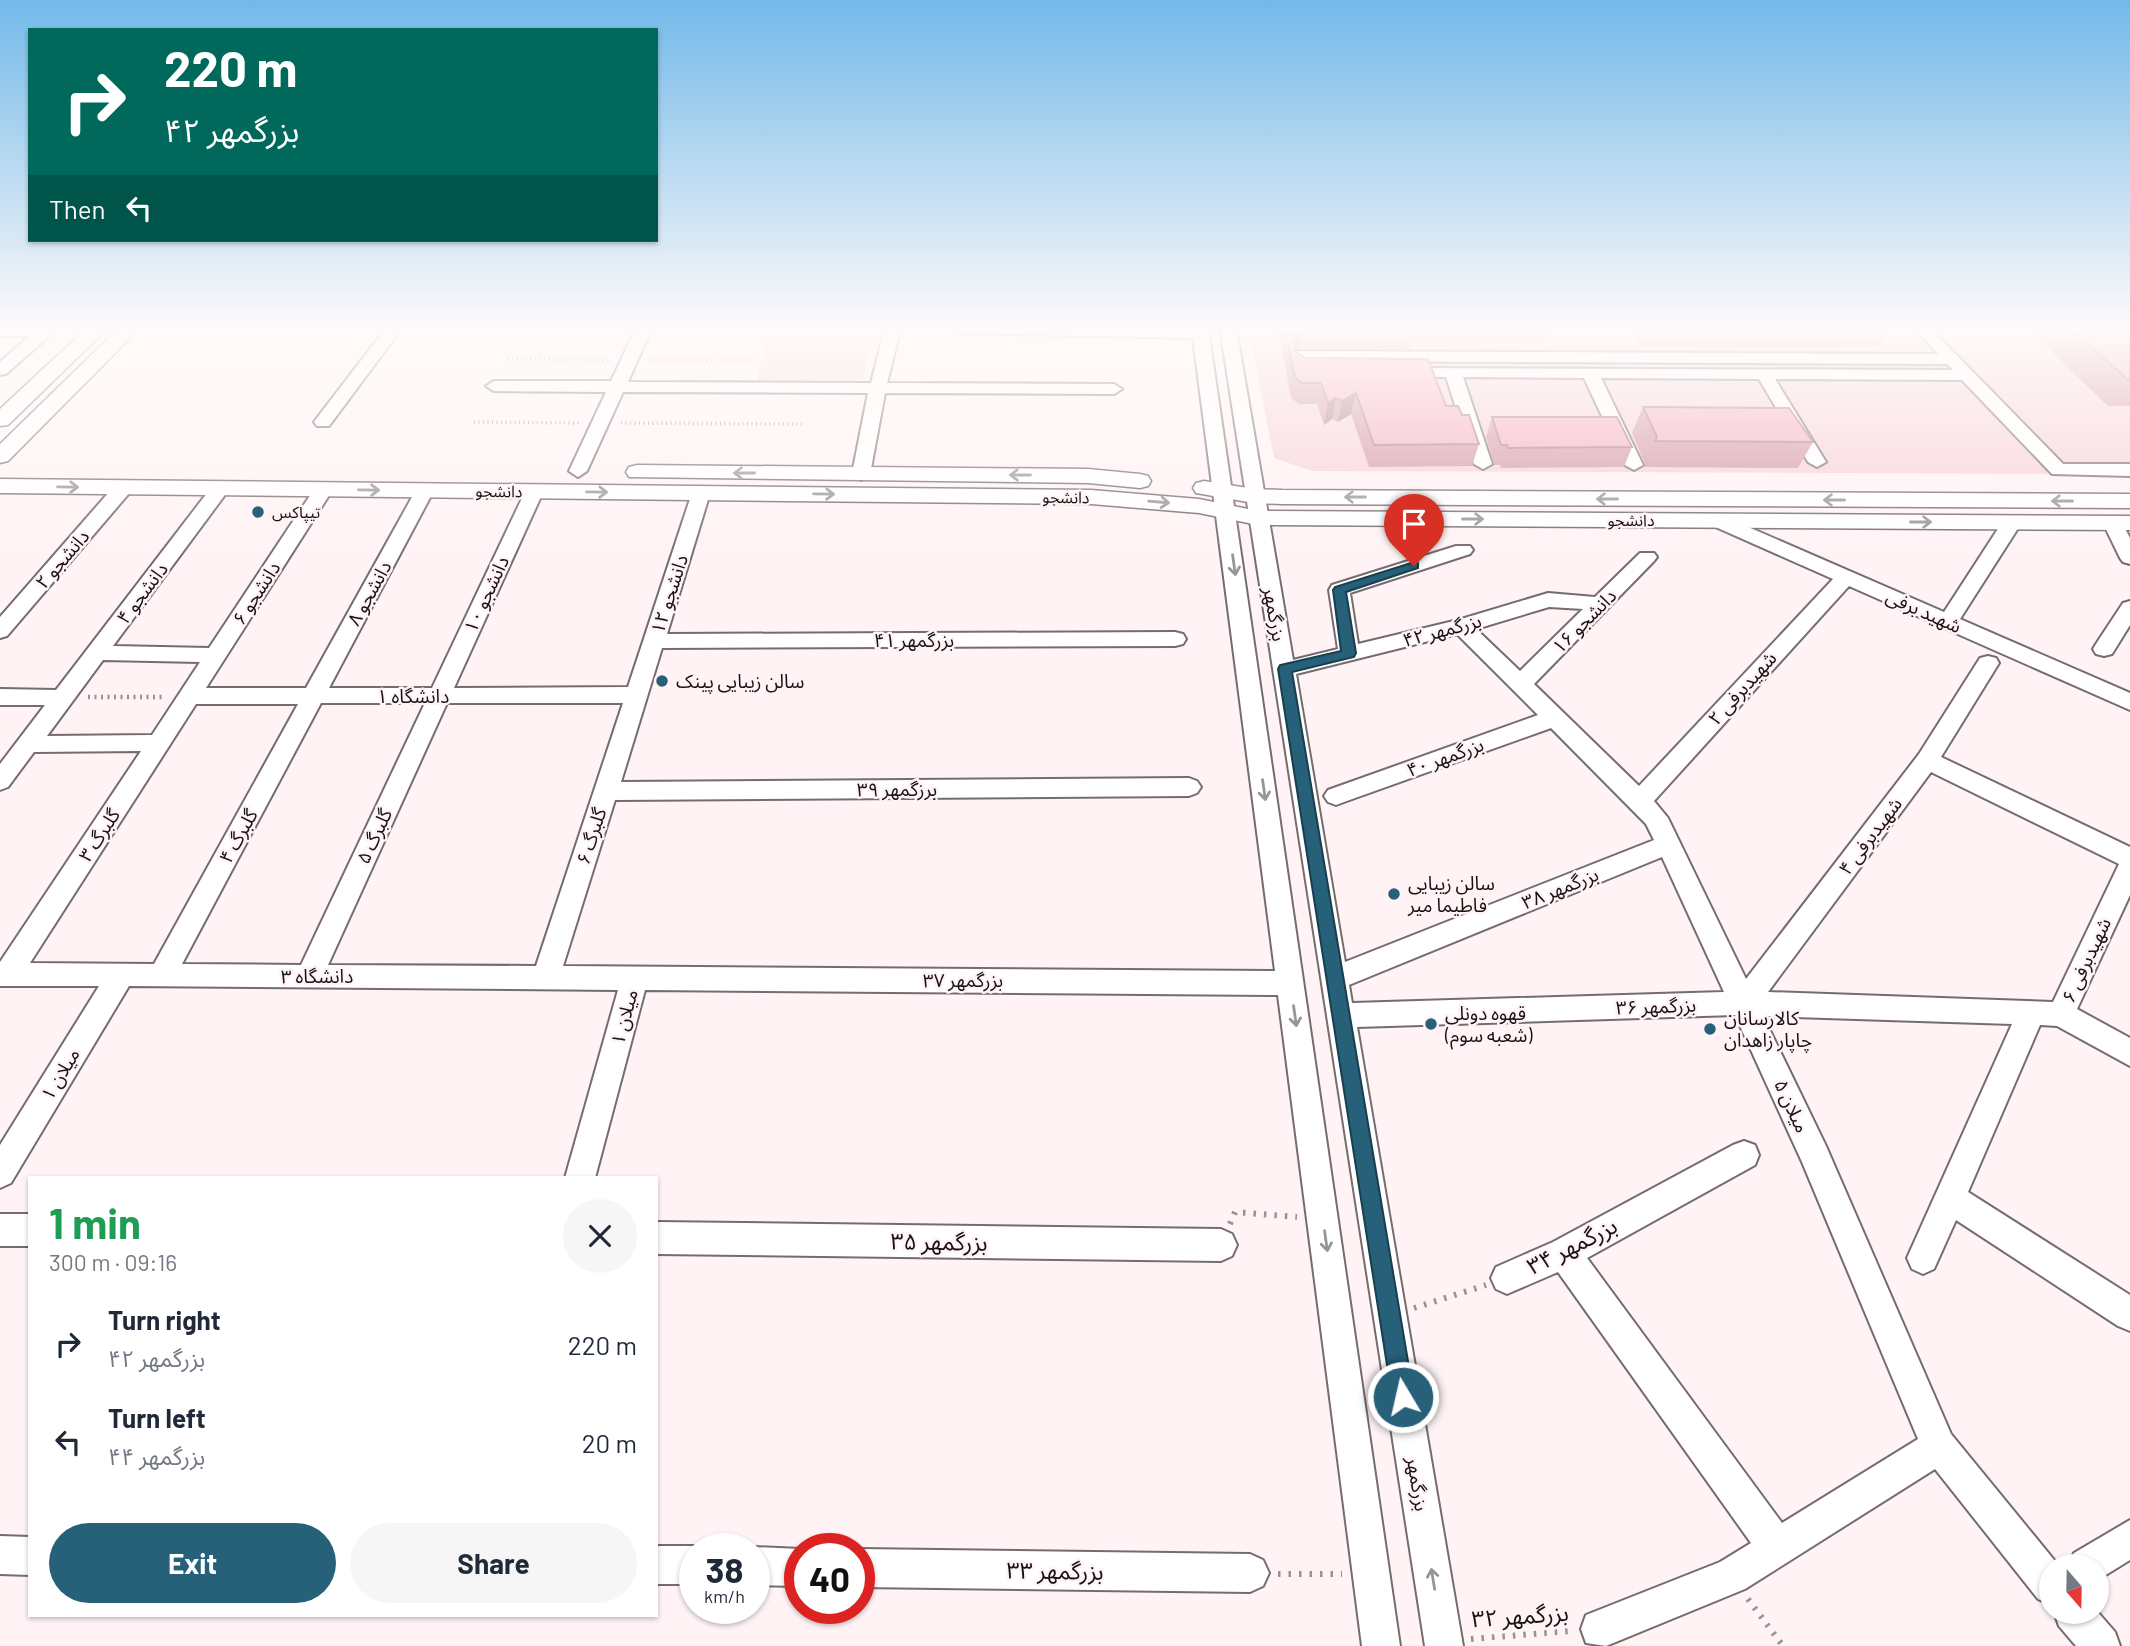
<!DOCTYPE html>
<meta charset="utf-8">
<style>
:root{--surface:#fff;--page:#f6f6f7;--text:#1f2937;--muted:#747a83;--accent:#266079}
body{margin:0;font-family:Barlow,"Noto Sans Arabic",sans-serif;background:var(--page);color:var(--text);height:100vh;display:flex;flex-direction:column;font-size:26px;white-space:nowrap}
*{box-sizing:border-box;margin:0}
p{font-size:23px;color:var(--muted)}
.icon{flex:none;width:38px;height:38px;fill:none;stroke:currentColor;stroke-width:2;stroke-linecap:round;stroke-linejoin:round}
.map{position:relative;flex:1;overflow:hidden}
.drawer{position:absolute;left:28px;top:1176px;width:630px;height:441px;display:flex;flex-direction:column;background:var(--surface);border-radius:0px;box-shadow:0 2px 5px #0004}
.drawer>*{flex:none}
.banner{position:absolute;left:28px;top:28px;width:630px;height:214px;border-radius:0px;box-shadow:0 2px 5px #0004;background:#00695c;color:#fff;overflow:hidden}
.needle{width:46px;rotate:160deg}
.fabs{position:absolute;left:2039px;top:1554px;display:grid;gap:14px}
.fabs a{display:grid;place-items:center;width:70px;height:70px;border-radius:50%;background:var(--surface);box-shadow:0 2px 5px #0004;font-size:35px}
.speed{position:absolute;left:679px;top:1533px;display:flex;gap:14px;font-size:35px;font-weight:700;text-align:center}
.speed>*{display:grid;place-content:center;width:91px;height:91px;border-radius:50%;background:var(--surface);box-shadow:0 2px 5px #0004;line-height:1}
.speed small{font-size:18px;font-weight:400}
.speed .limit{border:10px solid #d22;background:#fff;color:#111}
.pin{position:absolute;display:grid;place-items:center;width:60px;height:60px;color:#fff;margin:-72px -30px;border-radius:50% 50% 50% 0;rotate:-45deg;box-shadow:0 0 7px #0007}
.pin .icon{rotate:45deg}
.me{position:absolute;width:77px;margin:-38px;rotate:351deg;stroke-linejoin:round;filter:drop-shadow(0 0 5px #0008)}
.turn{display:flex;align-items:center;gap:24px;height:147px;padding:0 21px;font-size:32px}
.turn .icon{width:91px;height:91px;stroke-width:2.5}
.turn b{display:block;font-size:49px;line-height:60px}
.then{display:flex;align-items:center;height:66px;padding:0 21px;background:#0003;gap:14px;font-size:26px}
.round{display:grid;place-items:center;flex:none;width:74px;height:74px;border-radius:37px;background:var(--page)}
.head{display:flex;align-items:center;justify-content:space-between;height:119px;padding:0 21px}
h1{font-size:42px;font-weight:700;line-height:52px;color:#1e9e55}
.cta{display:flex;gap:14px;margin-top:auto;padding:14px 21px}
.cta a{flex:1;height:80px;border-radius:42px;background:var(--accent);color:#fff;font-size:28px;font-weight:700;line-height:80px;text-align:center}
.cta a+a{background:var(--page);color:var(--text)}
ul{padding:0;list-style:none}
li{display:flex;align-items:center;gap:21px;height:98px;padding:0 21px}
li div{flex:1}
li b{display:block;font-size:26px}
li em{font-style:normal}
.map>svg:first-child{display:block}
.green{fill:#f7d1d8}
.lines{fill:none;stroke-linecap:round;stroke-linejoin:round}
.minor-casing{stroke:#766c6e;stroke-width:4}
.major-casing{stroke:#766c6e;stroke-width:3}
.path-far2{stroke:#9a9193;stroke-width:3.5;stroke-dasharray:1 3.5;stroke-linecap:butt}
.path-far1{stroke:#9a9193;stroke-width:4.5;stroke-dasharray:2 4.5;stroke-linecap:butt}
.path{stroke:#9a9193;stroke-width:6;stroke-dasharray:2.5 8;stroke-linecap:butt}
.minor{fill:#fff;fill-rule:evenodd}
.major{fill:#fff;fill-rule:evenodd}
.wall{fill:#d295a1}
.shaded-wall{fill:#ab7983}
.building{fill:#f4adbb;stroke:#ab7983;stroke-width:2}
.oneway{stroke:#979595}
.route{fill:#266079;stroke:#193e4f;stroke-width:2}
.poi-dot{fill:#266079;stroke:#fff3f5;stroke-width:2.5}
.labels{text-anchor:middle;stroke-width:5;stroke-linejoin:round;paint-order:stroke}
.far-street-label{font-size:16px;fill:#171313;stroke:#fff3f5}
.far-poi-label{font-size:16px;fill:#171313;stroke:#fff3f5;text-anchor:start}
.street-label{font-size:19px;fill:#171313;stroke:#fff3f5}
.poi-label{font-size:19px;fill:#171313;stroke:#fff3f5;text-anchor:start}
.near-street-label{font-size:23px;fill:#171313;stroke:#fff3f5}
</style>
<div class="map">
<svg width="2130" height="1646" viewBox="0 0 2130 1646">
<rect width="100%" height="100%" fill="#fff3f5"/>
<path class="green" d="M1248 328H2130V474L1312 471 1274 458Z
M768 332H874L863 380 757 381Z"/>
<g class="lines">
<defs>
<path id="minor" d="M0 328H50L47 338 6 374 0 375V362L30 336H0Z
M386 328H402L329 426H317L314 422 317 418Z
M636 328H652L628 382 871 383 885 328H901L887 383 1114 384 1122 389 1114 394 885 393 870 474 861 480 852 474 868 393 623 392 587 471 578 477 569 471 606 392 494 391 486 386 494 381H611Z
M949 328H1208L1400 1646H1362L1278 995 645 990 595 1178H565L618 990 129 986 11 1183 0 1188V1145L99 986H0V962L141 751 34 752 8 787 0 790V764L45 705H0V689L56 690 214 484 221 482 230 488 113 646 209 648 317 485H331L333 489 206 688H306L416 490 425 484 434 490 329 688H432L525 492 534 486 543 492 454 688 628 687 692 493 701 487 710 493 667 634 1175 632 1183 634 1186 639 1183 644 1175 646 662 648 621 782 1189 778 1197 781 1201 787 1197 793 1189 796 615 800 563 966 1275 971 1193 338 957 333ZM103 660 200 662 152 735 47 736ZM321 703H425L301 965 182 964ZM447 703H623L536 966 328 965ZM196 704H298L154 964 30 963Z
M1220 328H1236L1293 660 1338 649 1329 590 1332 585 1456 546H1470L1473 550 1470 554 1350 593 1358 644 1458 620 1548 593 1595 597 1640 553H1654L1657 557 1654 561 1534 684 1639 786 1833 579 1711 525 1708 521 1711 517H1725L1944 612 2005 518 2012 516 2022 522 1960 619 2130 693V710L1849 586 1654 801 1668 818 1746 979 1919 754 1980 658 1988 656 1996 658 1999 663 1941 757 2130 847V895L2077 1009 2130 1038V1066L2057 1026 2040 1025 1968 1192 2130 1295V1331L2118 1326 1956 1220 1934 1269 1923 1274 1912 1269 1907 1258 2012 1024 1763 1016 1826 1146 1951 1434 2059 1566H2051V1605L2038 1599 1935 1469 1745 1589 1606 1646 1586 1643 1581 1629 1586 1615 1720 1562 1751 1543 1558 1272 1507 1294 1496 1289 1491 1278 1496 1267 1553 1242 1733 1145 1744 1141 1755 1145 1759 1155 1755 1165 1587 1258 1782 1523 1918 1439 1802 1162 1735 1015 1357 1027 1463 1646H1425ZM1549 607 1583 609 1520 671 1476 629ZM1457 634 1538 715 1328 790 1324 796 1328 802 1336 805 1344 802 1551 728 1646 824 1654 840 1345 962 1296 674ZM1931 772 2119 864 2053 1002 1768 992ZM1662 857 1724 992 1352 1003 1349 985Z
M1914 328H1930L2063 464H2130V476L2052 474 1962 380 1775 379 1826 462 1817 467 1808 462 1759 379 1601 378 1643 465 1634 470 1625 465 1584 378 1463 377 1492 464 1483 469 1474 464 1446 377H1402L1394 372 1396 368 1953 370 1947 364 1308 361 1309 367 1322 368 1324 372C1318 380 1300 380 1294 372L1291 356 1299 351 1938 354Z
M124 481 133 487 131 491 7 636 0 638V617L117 483Z
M2113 517 2120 519 2130 538V564L2123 562 2120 558 2103 523Z
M2130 601V625L2112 654 2104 656 2096 654 2093 649 2096 644 2123 603Z
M0 1214H30V1246H0Z
M656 1222 1221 1229 1232 1234 1237 1245 1232 1256 1221 1261 656 1254Z
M2130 1520V1560L2096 1581V1566H2068L2074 1553Z
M0 1536 30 1537V1575L0 1574Z
M656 1546H695L701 1549H695V1584H656Z
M754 1547 801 1549 800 1586 754 1585V1549H750Z
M859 1549 1250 1554 1263 1560 1269 1573 1263 1586 1250 1592 859 1587Z
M2096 1610 2115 1632 2120 1646H2076L2059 1626 2054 1612Z"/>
<path id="major" d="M87 328H108L8 425 0 426V409Z
M119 328H140L8 461 0 463V444Z
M637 465 1088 469 1140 474 1148 476 1151 481 1148 486 1140 488 1088 483 629 477 626 472 629 467Z
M0 479 1091 490 1199 499 1258 511 2130 516V530L1258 525 1199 513 1091 504 0 493Z
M1204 481 1254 489 1282 490 2130 494V508L1282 504 1254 503 1196 493 1193 488 1196 483Z"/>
</defs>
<use href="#minor" class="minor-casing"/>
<use href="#major" class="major-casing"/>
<path class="path-far2" d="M508 359 611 360
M648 360H755
M474 422 580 423
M621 423 802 424"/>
<path class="path-far1" d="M88 697H164"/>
<path class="path" d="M1230 1224 1235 1212 1297 1217
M1414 1308 1486 1285
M1278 1574H1342
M1748 1599 1783 1646
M1471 1639 1571 1631"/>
<use href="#minor" class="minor"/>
<use href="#major" class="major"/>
</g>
<path class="wall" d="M1278 328H1548L1542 344 1412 343 1410 349 1299 348 1295 351 1305 358 1446 406 1462 415 1479 444 1472 466 1369 467 1351 414 1338 422 1332 419 1324 425 1317 404H1299L1291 398Z
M1630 328H1890L1879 347H1641Z
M2027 328H2130V406H2108Z
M1643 407 1813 442 1798 468 1644 467 1645 464 1632 433Z
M1492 417 1632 447 1624 467 1501 468 1500 465H1494L1486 437Z"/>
<path class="shaded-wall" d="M1302 328 1299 348 1290 354 1292 334Z
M1356 393 1351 414 1338 422 1342 401Z
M1336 398 1332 419 1324 425 1328 403Z"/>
<path class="building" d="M1285 328H1302L1292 334 1295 351 1305 358 1428 359 1446 406H1458L1462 415H1469L1479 444 1374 445 1356 393 1342 401 1336 398 1328 403 1321 383H1302L1295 377Z
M2071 328H2130V380H2128Z
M1643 407 1789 408 1813 442 1655 441 1657 437Z
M1492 417H1617L1632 447 1508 448 1507 445H1501Z"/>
<defs><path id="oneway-shaft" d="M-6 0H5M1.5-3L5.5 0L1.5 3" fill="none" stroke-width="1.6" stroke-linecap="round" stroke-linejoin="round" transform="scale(1.75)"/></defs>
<g class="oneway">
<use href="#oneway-shaft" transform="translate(744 473) rotate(-180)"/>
<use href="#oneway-shaft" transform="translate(1020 475) rotate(-180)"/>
<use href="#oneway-shaft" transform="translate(68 487) rotate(1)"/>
<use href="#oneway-shaft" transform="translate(369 490) rotate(1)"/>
<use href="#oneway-shaft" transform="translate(597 492) rotate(1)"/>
<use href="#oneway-shaft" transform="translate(824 494) rotate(1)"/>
<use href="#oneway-shaft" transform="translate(1355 497) rotate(-180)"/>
<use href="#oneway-shaft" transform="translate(1607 499) rotate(-180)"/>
<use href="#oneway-shaft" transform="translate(1834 500) rotate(-180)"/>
<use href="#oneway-shaft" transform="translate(2062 501) rotate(-180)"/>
<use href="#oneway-shaft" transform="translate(1159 502) rotate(5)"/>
<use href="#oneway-shaft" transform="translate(1473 519)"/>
<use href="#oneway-shaft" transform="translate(1921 522)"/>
<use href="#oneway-shaft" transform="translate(1234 565) rotate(82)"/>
<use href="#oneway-shaft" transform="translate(1264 790) rotate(82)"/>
<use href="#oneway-shaft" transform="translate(1295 1016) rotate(82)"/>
<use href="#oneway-shaft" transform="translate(1326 1241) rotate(82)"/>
<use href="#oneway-shaft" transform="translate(1433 1579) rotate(-99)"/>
</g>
<linearGradient id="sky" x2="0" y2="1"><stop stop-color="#72b9e9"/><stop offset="0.59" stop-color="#fffafa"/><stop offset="1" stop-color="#fffafa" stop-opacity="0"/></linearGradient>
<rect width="2130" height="558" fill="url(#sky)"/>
<path class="route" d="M1414 562 1418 563V568L1346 592 1356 653 1354 657 1292 672 1414 1397 1411 1405 1403 1408 1395 1405 1392 1397 1278 669 1280 665 1341 651 1333 590 1335 587Z"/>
<g class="poi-dot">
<circle cx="258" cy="512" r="7"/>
<circle cx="662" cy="681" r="7"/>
<circle cx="1394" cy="894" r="7"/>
<circle cx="1431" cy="1024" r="7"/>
<circle cx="1710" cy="1029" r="7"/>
</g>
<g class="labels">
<g class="far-street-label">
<text transform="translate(499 491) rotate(1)" y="6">دانشجو</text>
<text transform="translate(1066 497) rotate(1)" y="6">دانشجو</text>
<text x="1631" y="526">دانشجو</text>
</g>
<g class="far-poi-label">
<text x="272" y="518">تیپاکس</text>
</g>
<g class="street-label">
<text transform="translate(62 559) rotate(-49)" y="7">دانشجو ۲</text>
<text transform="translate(142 593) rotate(-53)" y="7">دانشجو ۴</text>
<text transform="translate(256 593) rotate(-57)" y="7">دانشجو ۶</text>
<text transform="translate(369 593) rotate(-61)" y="7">دانشجو ۸</text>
<text transform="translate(486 594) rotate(-65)" y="7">دانشجو ۱۰</text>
<text transform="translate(669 594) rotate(-72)" y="7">دانشجو ۱۲</text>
<text transform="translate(1924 611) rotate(24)" y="7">شهید برفی</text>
<text transform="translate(1275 614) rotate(80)" y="7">بزرگمهر</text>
<text transform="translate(1584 621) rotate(-45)" y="7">دانشجو ۱۶</text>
<text transform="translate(1442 630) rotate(-15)" y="7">بزرگمهر ۴۲</text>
<text x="914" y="647">بزرگمهر ۴۱</text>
<text transform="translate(1742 688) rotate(-48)" y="7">شهیدبرفی ۲</text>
<text x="413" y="703">دانشگاه ۱</text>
<text transform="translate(1445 757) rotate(-20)" y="7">بزرگمهر ۴۰</text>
<text x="897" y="796">برزگمهر ۳۹</text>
<text transform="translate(99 835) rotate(-57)" y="7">گلبرگ ۳</text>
<text transform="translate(238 836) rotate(-61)" y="7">گلبرگ ۴</text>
<text transform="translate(374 836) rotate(-65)" y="7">گلبرگ ۵</text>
<text transform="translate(591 836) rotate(-72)" y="7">گلبرگ ۶</text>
<text transform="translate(1870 836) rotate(-53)" y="7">شهیدبرفی ۴</text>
<text transform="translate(1560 888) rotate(-22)" y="7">بزرگمهر ۳۸</text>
<text transform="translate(2086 960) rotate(-65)" y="7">شهیدبرفی ۶</text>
<text x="317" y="983">دانشگاه ۳</text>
<text x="963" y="987">بزرگمهر ۳۷</text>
<text transform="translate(1656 1006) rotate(-2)" y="7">بزرگمهر ۳۶</text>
<text transform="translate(624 1017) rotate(-75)" y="7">میلان ۱</text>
<text transform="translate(60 1074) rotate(-59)" y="7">میلان ۱</text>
<text transform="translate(1792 1106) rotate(65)" y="7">میلان ۵</text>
<text transform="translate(1418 1484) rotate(81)" y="7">بزرگمهر</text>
</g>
<g class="poi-label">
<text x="676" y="688">سالن زیبایی پینک</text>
<text x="1408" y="890">سالن زیبایی<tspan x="1408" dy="22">فاطیما میر</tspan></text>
<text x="1445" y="1020">قهوه دونلی<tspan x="1445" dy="22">(شعبه سوم)</tspan></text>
<text x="1724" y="1025">کالارسانان<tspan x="1724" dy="22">چاپار زاهدان</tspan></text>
</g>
<g class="near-street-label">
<text transform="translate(939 1242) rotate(1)" y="8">بزرگمهر ۳۵</text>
<text transform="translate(1572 1246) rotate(-27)" y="8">بزرگمهر ۳۴</text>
<text transform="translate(1055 1571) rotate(1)" y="8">بزرگمهر ۳۳</text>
<text transform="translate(1520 1616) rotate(-4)" y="8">بزرگمهر ۳۲</text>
</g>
</g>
</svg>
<div class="fabs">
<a><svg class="needle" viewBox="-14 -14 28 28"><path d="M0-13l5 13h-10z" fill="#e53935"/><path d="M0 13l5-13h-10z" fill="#747a83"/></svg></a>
</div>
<div class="speed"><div>38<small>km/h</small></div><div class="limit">40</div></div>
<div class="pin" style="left:1414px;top:566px;background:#d93025"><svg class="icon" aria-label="arrive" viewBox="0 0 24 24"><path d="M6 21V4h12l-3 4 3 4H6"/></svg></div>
<svg class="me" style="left:1403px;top:1397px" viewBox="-20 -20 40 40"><circle r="17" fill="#266079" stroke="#fff" stroke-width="3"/><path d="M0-11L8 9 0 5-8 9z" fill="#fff"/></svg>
<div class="banner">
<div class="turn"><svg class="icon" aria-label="right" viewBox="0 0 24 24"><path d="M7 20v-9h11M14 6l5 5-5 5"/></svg><div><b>220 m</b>بزرگمهر ۴۲</div></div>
<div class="then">Then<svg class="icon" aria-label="left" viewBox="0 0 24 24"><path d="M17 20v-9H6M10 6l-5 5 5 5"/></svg></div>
</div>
<section class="drawer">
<div class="head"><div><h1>1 min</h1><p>300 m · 09:16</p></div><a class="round"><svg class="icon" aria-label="close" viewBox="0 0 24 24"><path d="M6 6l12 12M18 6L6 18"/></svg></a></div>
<ul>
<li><svg class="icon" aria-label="right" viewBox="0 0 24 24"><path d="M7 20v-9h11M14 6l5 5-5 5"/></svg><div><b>Turn right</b><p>بزرگمهر ۴۲</p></div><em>220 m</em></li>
<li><svg class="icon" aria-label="left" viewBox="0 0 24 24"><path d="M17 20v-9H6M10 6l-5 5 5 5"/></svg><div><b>Turn left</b><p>بزرگمهر ۴۴</p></div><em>20 m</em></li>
</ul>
<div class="cta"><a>Exit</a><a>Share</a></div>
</section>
</div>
